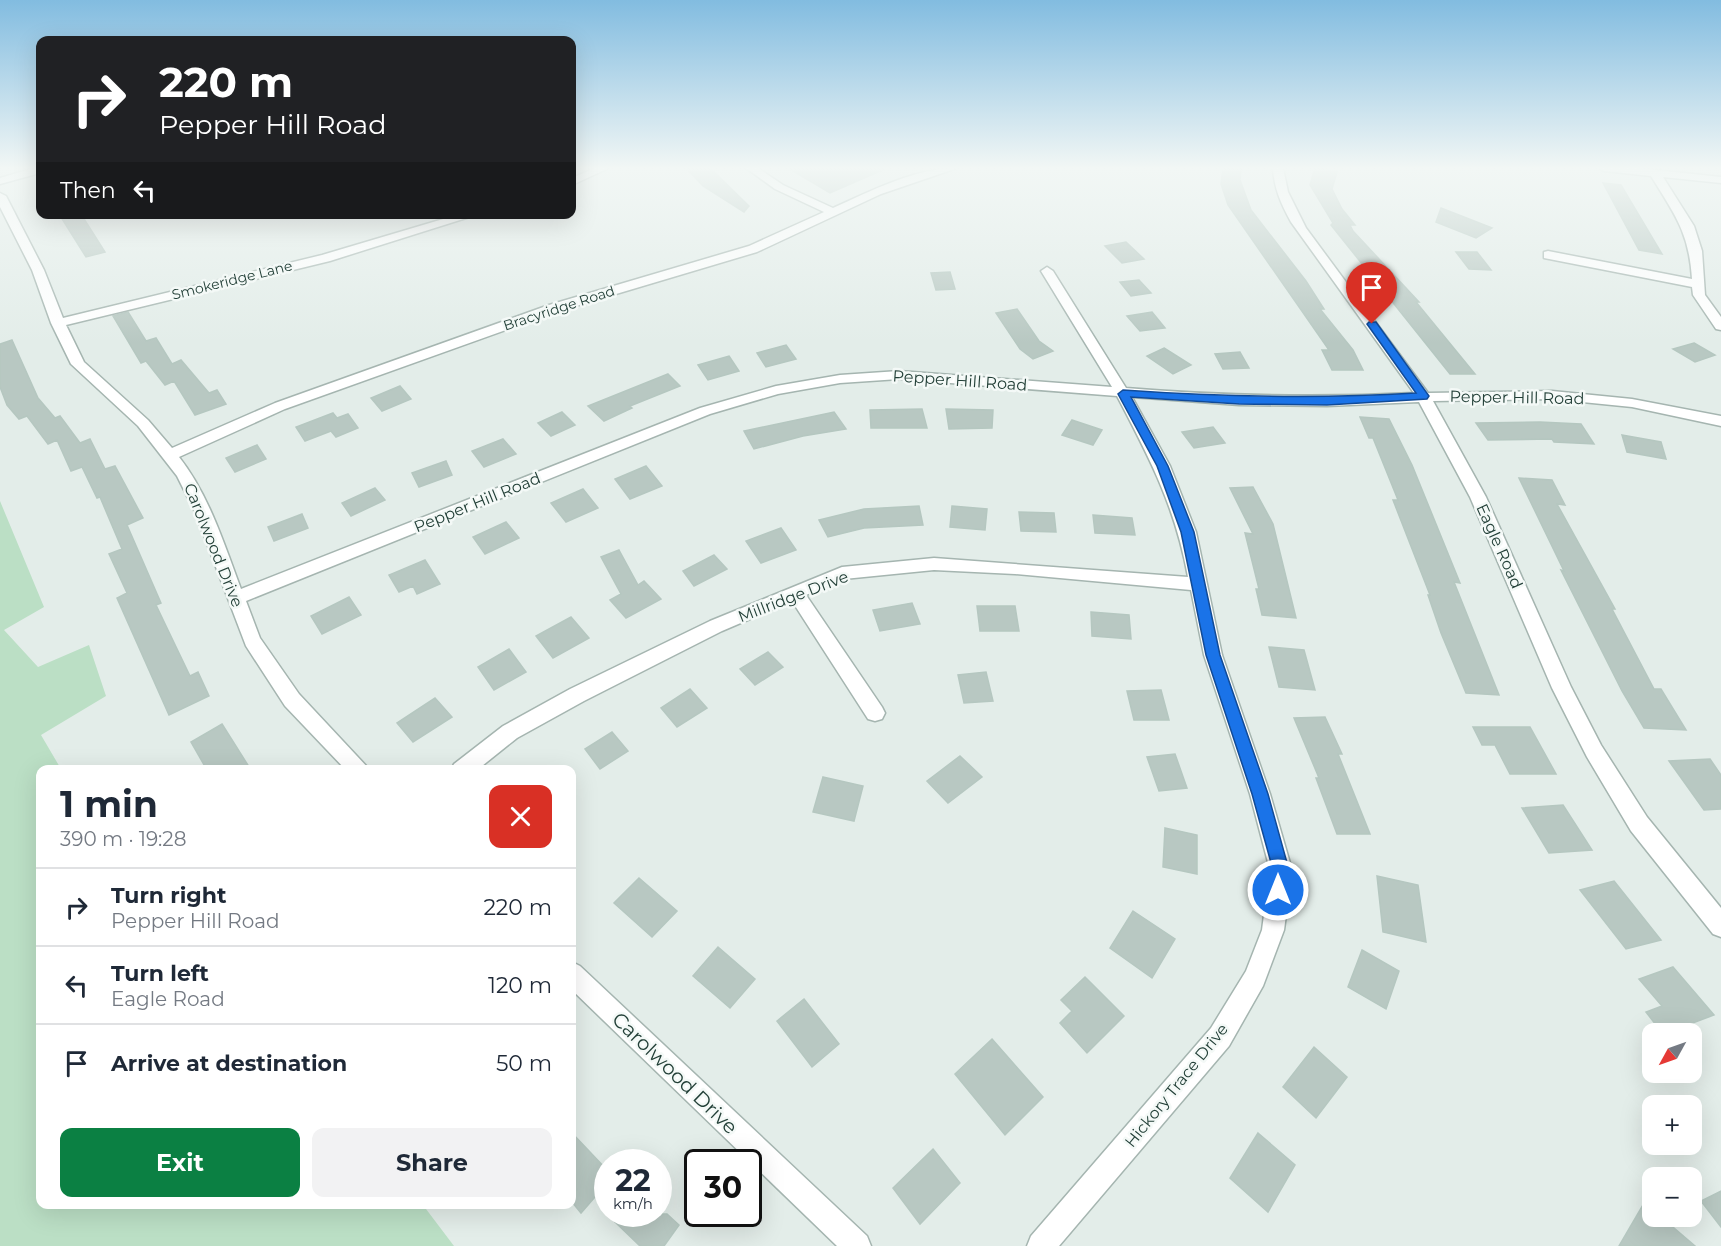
<!DOCTYPE html>
<meta charset="utf-8">
<style>
:root{--surface:#fff;--page:#f2f2f3;--text:#1f2937;--muted:#747a83;--line:#e0e1e3;--accent:#0b8043}
body{margin:0;font-family:Montserrat,sans-serif;background:var(--page);color:var(--text);height:100vh;display:flex;flex-direction:column;font-size:22px;white-space:nowrap}
*{box-sizing:border-box;margin:0}
p{font-size:20px;color:var(--muted)}
.icon{flex:none;width:33px;height:33px;fill:none;stroke:currentColor;stroke-width:2;stroke-linecap:round;stroke-linejoin:round}
.map{position:relative;flex:1;overflow:hidden}
.panel{position:absolute;left:36px;top:765px;width:540px;height:444px;display:flex;flex-direction:column;background:var(--surface);border-radius:12px;box-shadow:0 6px 24px #0002}
.panel>*{flex:none}
.hud{position:absolute;left:36px;top:36px;width:540px;height:183px;border-radius:12px;box-shadow:0 6px 24px #0002;background:#202124;color:#fff;overflow:hidden}
.needle{width:39px;rotate:230deg}
.fabs{position:absolute;left:1642px;top:1023px;display:grid;gap:12px}
.fabs a{display:grid;place-items:center;width:60px;height:60px;border-radius:12px;background:var(--surface);box-shadow:0 6px 24px #0002;font-size:30px}
.speed{position:absolute;left:594px;top:1149px;display:flex;gap:12px;font-size:30px;font-weight:700;text-align:center}
.speed>*{display:grid;place-content:center;width:78px;height:78px;border-radius:50%;background:var(--surface);box-shadow:0 6px 24px #0002;line-height:1}
.speed small{font-size:15px;font-weight:400}
.speed .limit{border:3px solid #111;border-radius:9px;background:#fff;color:#111}
.pin{position:absolute;display:grid;place-items:center;width:51px;height:51px;color:#fff;margin:-62px -26px;border-radius:50% 50% 50% 0;rotate:-45deg;box-shadow:0 0 6px #0007}
.pin .icon{rotate:45deg}
.me{position:absolute;width:66px;margin:-33px;rotate:0deg;stroke-linejoin:round;filter:drop-shadow(0 0 4px #0008)}
.turn{display:flex;align-items:center;gap:21px;height:126px;padding:0 24px;font-size:27px}
.turn .icon{width:78px;height:78px;stroke-width:2.5}
.turn b{display:block;font-size:42px;line-height:51px}
.then{display:flex;align-items:center;height:57px;padding:0 24px;background:#0003;gap:12px;font-size:22px}
.round{display:grid;place-items:center;flex:none;width:63px;height:63px;border-radius:12px;background:var(--page)}
.summary{display:flex;align-items:center;justify-content:space-between;height:102px;padding:0 24px}
h1{font-size:36px;font-weight:700;line-height:45px}
.action{display:flex;gap:12px;margin-top:auto;padding:12px 24px}
.action a{flex:1;height:69px;border-radius:12px;background:var(--accent);color:#fff;font-size:24px;font-weight:700;line-height:69px;text-align:center}
.action a+a{background:var(--page);color:var(--text)}
ul{padding:0;list-style:none}
li{display:flex;align-items:center;gap:18px;height:78px;padding:0 24px;border-top:2px solid var(--line)}
li div{flex:1}
li b{display:block;font-size:22px}
li em{font-style:normal}
.map>svg:first-child{display:block}
.green{fill:#bbdfc5}
.building{fill:#b8c8c2;stroke:#b5c7c0;stroke-width:1.5}
.lines{fill:none;stroke-linecap:round;stroke-linejoin:round}
.street-casing{stroke:#a5b5b0;stroke-width:3}
.street{fill:#fff;fill-rule:evenodd}
.route{fill:#1a73e8;stroke:#114b97;stroke-width:1.5}
.labels{text-anchor:middle;stroke-width:5;stroke-linejoin:round;paint-order:stroke}
.far-street-label{font-size:14px;fill:#223f37;stroke:#f4f9f7}
.street-label{font-size:16px;fill:#223f37;stroke:#f4f9f7}
.near-street-label{font-size:20px;fill:#223f37;stroke:#f4f9f7}
</style>
<div class="map">
<svg width="1721" height="1246" viewBox="0 0 1721 1246">
<rect width="100%" height="100%" fill="#e3ede9"/>
<path class="green" d="M0 501 44 607 4 630 38 667 89 645 106 696 41 735 61 769 40 770V1204L423 1205 454 1246H0Z"/>
<path class="building" d="M686 168H710L749 206 744 212 703 186Z
M788 168H884L885 169 830 193Z
M1223 168 1241 170 1240 180 1251 210 1306 281 1324 309H1320L1353 350 1363 370H1332L1322 350H1329L1228 205 1221 184Z
M1315 168 1337 172 1332 189 1342 209 1355 225H1350L1353 231 1419 302H1416L1475 374H1450L1331 225 1333 223 1310 185Z
M1603 183 1621 185 1662 254 1639 250Z
M1441 208 1492 228 1476 238 1436 222Z
M59 214H81L105 252 86 257Z
M1126 242 1144 259 1122 263 1105 246Z
M1456 252H1477L1491 270 1469 269Z
M950 272 955 289 936 290 931 273Z
M1139 280 1151 293 1131 296 1120 282Z
M1017 309 1039 341 1053 351 1033 359 1020 349 996 313Z
M128 312 146 341 156 338 172 364 181 360 209 393 217 390 226 404 195 415 174 381 165 385 146 361 141 363 113 316Z
M1152 312 1165 328 1140 331 1127 316Z
M12 340 38 398 55 418 60 416 80 443 90 439 105 469 115 466 143 518 127 525 161 603 156 605 190 676 198 672 209 696 169 715 117 598 127 593 109 554 122 549 100 497 97 498 82 467 71 471 57 440 48 444 27 416 19 419 7 405 0 387V344Z
M1694 343 1715 355 1695 362 1673 349Z
M786 345 796 359 766 367 757 353Z
M1164 348 1191 365 1173 374 1147 356Z
M1240 352 1249 368 1223 369 1215 354Z
M729 356 739 371 708 380 698 365Z
M668 374 680 386 630 406 632 408 604 421 588 406Z
M400 386 411 399 382 411 371 398Z
M922 409 927 428H871L870 410Z
M946 409 993 410 992 428 949 429Z
M562 412 575 425 551 436 538 423Z
M834 412 846 429 803 436 754 449 744 431Z
M333 413 337 418 348 414 358 428 336 437 331 431 305 441 296 427Z
M1360 417 1389 419 1412 465 1460 583 1454 582 1499 695 1466 693 1441 633 1428 595H1430L1393 500H1398L1373 438H1369Z
M1072 420 1102 430 1093 445 1062 435Z
M1540 422 1581 424 1594 444 1554 442 1552 439 1488 440 1476 423Z
M1213 427 1225 443 1194 448 1182 432Z
M1622 435 1661 442 1666 459 1627 452Z
M503 439 516 454 484 467 472 451Z
M257 445 266 459 235 472 226 458Z
M446 461 452 475 419 487 412 473Z
M646 466 662 486 630 499 615 479Z
M1519 478 1552 480 1565 505 1557 504 1615 609H1612L1654 689H1661L1686 730 1644 728 1622 691 1561 570 1564 571Z
M1253 487 1273 524 1296 618 1262 615 1256 589H1259L1245 533 1253 534 1230 488Z
M375 488 385 500 351 516 342 503Z
M583 489 598 508 566 522 551 503Z
M919 506 923 525 864 528 828 537 819 520 864 509Z
M952 506 987 509 985 530 950 527Z
M1019 512 1054 513 1056 532 1021 531Z
M302 514 308 528 274 541 268 527Z
M1093 515 1132 518 1135 535 1095 533Z
M506 522 519 538 485 554 473 537Z
M781 528 796 550 761 563 746 541Z
M619 550 638 585 644 581 661 599 626 618 610 600 621 594 601 557Z
M714 555 727 569 694 586 683 571Z
M425 560 440 584 417 594 413 586 399 592 389 575Z
M349 597 361 615 322 634 311 616Z
M912 603 920 624 880 631 873 610Z
M977 606H1015L1019 631H980Z
M1091 612 1129 615 1131 639 1092 636Z
M571 617 589 638 553 658 536 636Z
M1269 647 1304 650 1315 690 1279 687Z
M509 649 526 672 494 690 478 667Z
M768 652 783 667 755 685 740 669Z
M986 672 993 701 964 703 958 675Z
M690 689 707 708 677 727 661 708Z
M1161 690 1169 720H1134L1127 691Z
M435 698 452 717 413 742 397 723Z
M1325 717 1342 754H1338L1370 834H1337L1316 778H1319L1294 718Z
M222 724 251 770H207L191 742Z
M1473 727H1530L1556 774H1510L1495 745H1482Z
M612 732 628 751 600 769 585 749Z
M1175 754 1187 788 1159 791 1147 757Z
M960 756 982 777 948 803 927 781Z
M1710 759 1721 775V809L1704 810 1669 761Z
M823 777 863 786 854 821 813 812Z
M1563 805 1592 850 1549 853 1522 808Z
M1165 828 1197 835V874L1163 867Z
M1377 876 1418 885 1426 942 1383 932Z
M639 878 677 911 652 937 614 903Z
M1614 881 1661 940 1626 949 1580 890Z
M1133 911 1175 939 1152 978 1110 948Z
M718 947 755 979 730 1008 693 976Z
M1362 950 1399 971 1386 1009 1348 987Z
M1673 967 1714 1015 1663 1034 1646 1012 1662 1006 1639 979Z
M1085 977 1124 1016 1087 1053 1060 1023 1072 1011 1061 1000Z
M804 999 839 1044 812 1067 777 1021Z
M992 1039 1043 1097 1005 1135 955 1074Z
M1314 1047 1347 1077 1316 1118 1283 1087Z
M572 1133 608 1171V1182L581 1213 572 1202Z
M1258 1133 1295 1165 1268 1212 1230 1178Z
M933 1149 960 1183 920 1224 893 1188Z
M1721 1191V1227L1701 1201Z
M1644 1203 1653 1210V1216H1660L1695 1246H1619Z
M622 1214H667L679 1225 664 1246H640L615 1222Z"/>
<g class="lines">
<defs>
<path id="street" d="M34 168H40V173L0 184V178Z
M595 168H609L572 185V178Z
M746 168H758L783 185 833 208C871 191 915 168 957 168L881 194 757 252 559 311 285 409 179 457C209 495 224 544 241 589L700 408 776 386 840 375 899 371 1112 387 1041 271 1047 267 1053 271 1126 388C1225 396 1314 398 1414 393L1291 222C1281 204 1274 188 1273 168H1283L1288 192 1306 228 1428 393 1552 391 1632 399 1721 416V426L1632 407 1552 399 1433 401 1486 497 1571 687 1601 745 1647 817 1721 908V937L1713 934 1631 831 1587 757 1552 688 1470 497 1419 402 1327 406 1239 405 1132 397 1170 466 1196 532 1222 655 1270 794 1292 870 1284 930 1263 986 1229 1046 1059 1246H1027L1031 1236 1211 1028 1246 971 1262 930 1270 870 1250 794 1204 655 1191 590 1015 574 934 570 844 579 806 595 882 707 885 713 882 719 875 721 868 719 792 601 722 631 584 701 517 738 477 770H451L454 764 503 726 570 689 710 621 842 567 934 558 1188 577C1175 506 1150 459 1117 396L899 379 840 383 778 394 710 414 246 601 260 638 299 694 370 770H346L285 706 246 646 195 512 177 476 138 426 71 364 51 323 32 270 0 207V193L6 196 44 270 63 318 322 255 460 214H479L330 261 66 325 84 362 148 420 172 448 275 403 549 305 749 246 824 212 775 189Z
M1599 168H1637L1721 177V183L1663 177 1694 226 1702 251 1705 295 1721 317V330L1716 329 1693 295 1692 287 1544 258V252L1548 251 1692 279C1689 232 1675 215 1651 176L1604 171Z
M572 962 580 966 867 1236 871 1246H837L572 990Z"/>
</defs>
<use href="#street" class="street-casing"/>
<use href="#street" class="street"/>
</g>
<linearGradient id="sky" x2="0" y2="1"><stop stop-color="#82bce0"/><stop offset="0.49" stop-color="#f2f7f5"/><stop offset="1" stop-color="#f2f7f5" stop-opacity="0"/></linearGradient>
<rect width="1721" height="343" fill="url(#sky)"/>
<path class="route" d="M1369 322H1376L1429 396 1427 399 1327 405 1239 404 1131 397 1168 466 1194 532 1220 655 1268 794 1289 870 1284 896 1278 898 1272 896 1270 890 1273 870 1252 794 1206 655 1181 532 1157 466 1118 394 1123 390C1222 397 1318 399 1416 393L1367 324Z"/>
<g class="labels">
<g class="far-street-label">
<text transform="translate(232 280) rotate(-14)" y="5">Smokeridge Lane</text>
<text transform="translate(559 308) rotate(-18)" y="5">Bracyridge Road</text>
</g>
<g class="street-label">
<text transform="translate(960 380) rotate(4)" y="6">Pepper Hill Road</text>
<text transform="translate(1517 397) rotate(1)" y="6">Pepper Hill Road</text>
<text transform="translate(477 502) rotate(-22)" y="6">Pepper Hill Road</text>
<text transform="translate(214 545) rotate(68)" y="6">Carolwood Drive</text>
<text transform="translate(1500 546) rotate(66)" y="6">Eagle Road</text>
<text transform="translate(793 596) rotate(-21)" y="6">Millridge Drive</text>
<text transform="translate(1176 1085) rotate(-51)" y="6">Hickory Trace Drive</text>
</g>
<g class="near-street-label">
<text transform="translate(675 1073) rotate(44)" y="7">Carolwood Drive</text>
</g>
</g>
</svg>
<div class="fabs">
<a><svg class="needle" viewBox="-14 -14 28 28"><path d="M0-13l5 13h-10z" fill="#e53935"/><path d="M0 13l5-13h-10z" fill="#747a83"/></svg></a>
<a>+</a>
<a>−</a>
</div>
<div class="speed"><div>22<small>km/h</small></div><div class="limit">30</div></div>
<div class="pin" style="left:1372px;top:324px;background:#d93025"><svg class="icon" aria-label="arrive" viewBox="0 0 24 24"><path d="M6 21V4h12l-3 4 3 4H6"/></svg></div>
<svg class="me" style="left:1278px;top:890px" viewBox="-20 -20 40 40"><circle r="17" fill="#1a73e8" stroke="#fff" stroke-width="3"/><path d="M0-11L8 9 0 5-8 9z" fill="#fff"/></svg>
<div class="hud">
<div class="turn"><svg class="icon" aria-label="right" viewBox="0 0 24 24"><path d="M7 20v-9h11M14 6l5 5-5 5"/></svg><div><b>220 m</b>Pepper Hill Road</div></div>
<div class="then">Then<svg class="icon" aria-label="left" viewBox="0 0 24 24"><path d="M17 20v-9H6M10 6l-5 5 5 5"/></svg></div>
</div>
<section class="panel">
<div class="summary"><div><h1>1 min</h1><p>390 m · 19:28</p></div><a class="round" style="background:#d93025;color:#fff"><svg class="icon" aria-label="close" viewBox="0 0 24 24"><path d="M6 6l12 12M18 6L6 18"/></svg></a></div>
<ul>
<li><svg class="icon" aria-label="right" viewBox="0 0 24 24"><path d="M7 20v-9h11M14 6l5 5-5 5"/></svg><div><b>Turn right</b><p>Pepper Hill Road</p></div><em>220 m</em></li>
<li><svg class="icon" aria-label="left" viewBox="0 0 24 24"><path d="M17 20v-9H6M10 6l-5 5 5 5"/></svg><div><b>Turn left</b><p>Eagle Road</p></div><em>120 m</em></li>
<li><svg class="icon" aria-label="arrive" viewBox="0 0 24 24"><path d="M6 21V4h12l-3 4 3 4H6"/></svg><div><b>Arrive at destination</b></div><em>50 m</em></li>
</ul>
<div class="action"><a>Exit</a><a>Share</a></div>
</section>
</div>
